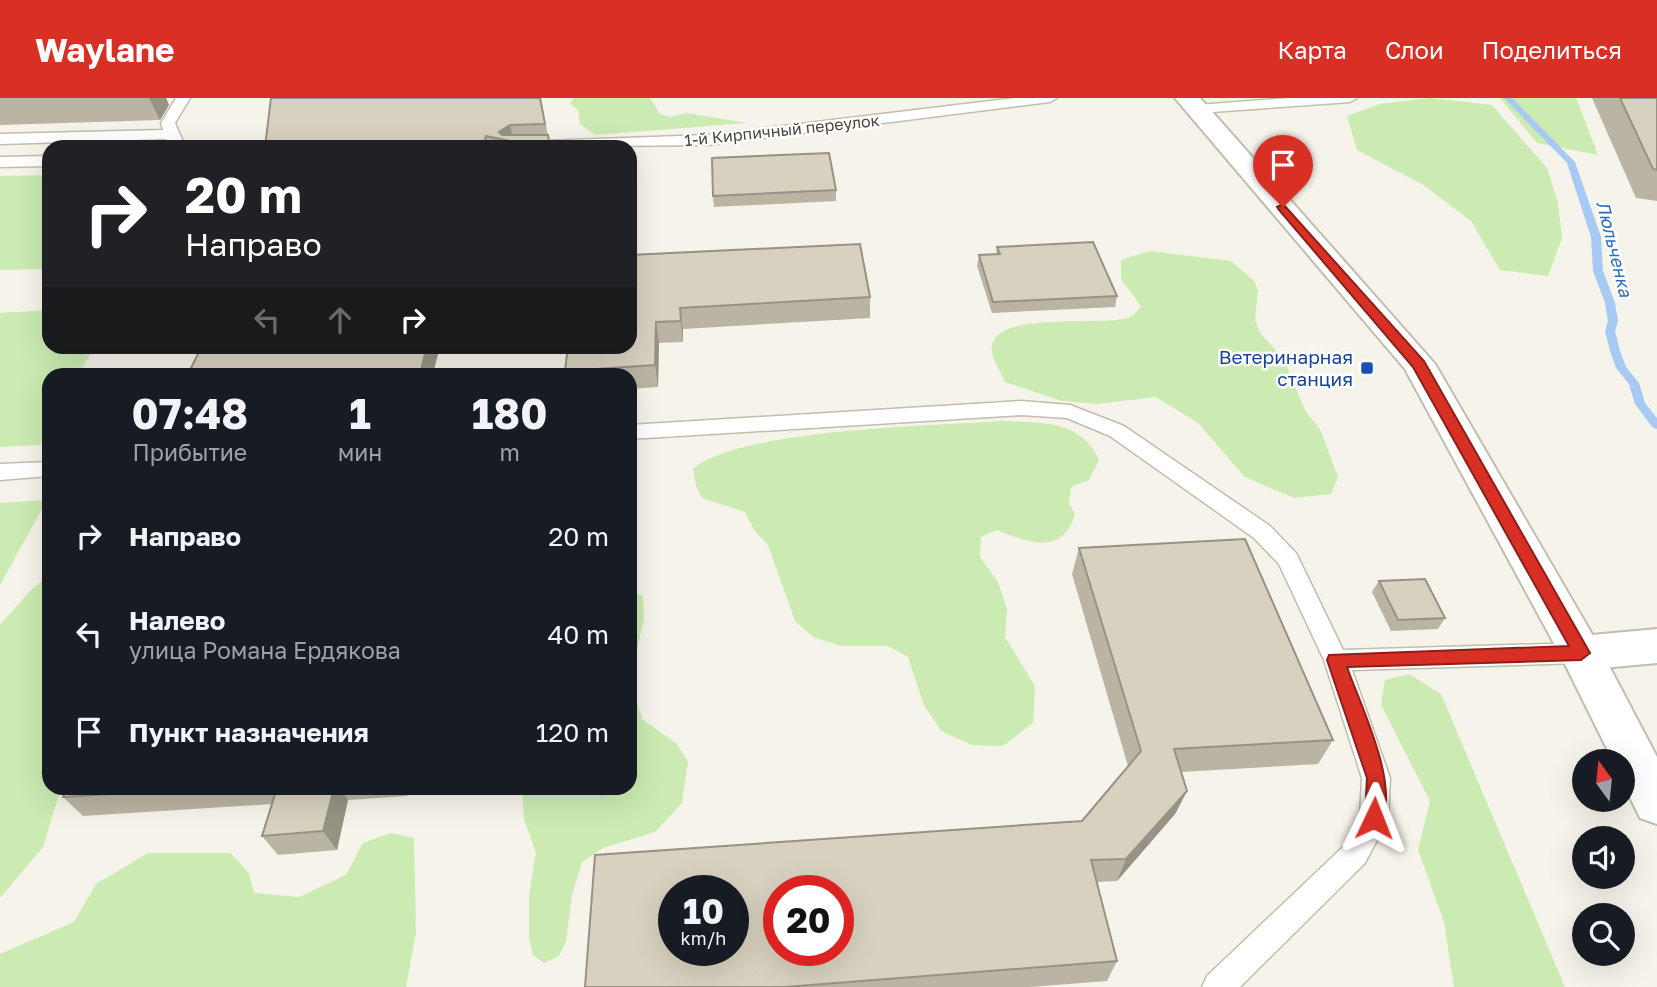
<!DOCTYPE html>
<html lang="ru">
<meta charset="utf-8">
<style>
:root{--surface:#171b24;--page:#20242c;--text:#f1f3f6;--muted:#9ea1a6;--accent:#d93025}
body{margin:0;font-family:"Golos Text",sans-serif;background:var(--page);color:var(--text);height:100vh;display:flex;flex-direction:column;font-size:26px;white-space:nowrap}
*{box-sizing:border-box;margin:0}
p{font-size:23px;color:var(--muted)}
.icon{flex:none;width:38px;height:38px;fill:none;stroke:currentColor;stroke-width:2;stroke-linecap:round;stroke-linejoin:round}
.map{position:relative;flex:1;overflow:hidden}
.side{position:absolute;left:42px;top:270px;width:595px;height:427px;display:flex;flex-direction:column;background:var(--surface);border-radius:21px;box-shadow:0 7px 28px #0002}
.side>*{flex:none}
.banner{position:absolute;left:42px;top:42px;width:595px;height:214px;border-radius:21px;box-shadow:0 7px 28px #0002;background:#202124;color:#fff;overflow:hidden}
.needle{width:46px;rotate:345deg}
.tools{position:absolute;left:1572px;top:651px;display:grid;gap:14px}
.tools a{display:grid;place-items:center;width:63px;height:63px;border-radius:50%;background:var(--surface);box-shadow:0 7px 28px #0002;font-size:35px}
.speed{position:absolute;left:658px;top:777px;display:flex;gap:14px;font-size:35px;font-weight:700;text-align:center}
.speed>*{display:grid;place-content:center;width:91px;height:91px;border-radius:50%;background:var(--surface);box-shadow:0 7px 28px #0002;line-height:1}
.speed small{font-size:18px;font-weight:400}
.speed .limit{border:10px solid #d22;background:#fff;color:#111}
.pin{position:absolute;display:grid;place-items:center;width:60px;height:60px;color:#fff;margin:-72px -30px;border-radius:50% 50% 50% 0;rotate:-45deg;box-shadow:0 0 7px #0007}
.pin .icon{rotate:45deg}
.me{position:absolute;width:77px;margin:-38px;rotate:2deg;stroke-linejoin:round;filter:drop-shadow(0 0 5px #0008)}
.turn{display:flex;align-items:center;gap:24px;height:147px;padding:0 28px;font-size:32px}
.turn .icon{width:91px;height:91px;stroke-width:2.5}
.turn b{display:block;font-size:49px;line-height:60px}
.lanes{display:flex;align-items:center;height:66px;padding:0 28px;background:#0003;justify-content:center;gap:35px;direction:ltr}
.lanes .off{opacity:.35}
.eta{display:flex;justify-content:space-evenly;align-items:center;height:119px;text-align:center}
.eta b{font-size:42px;font-weight:700;line-height:49px}
ul{padding:0;list-style:none}
li{display:flex;align-items:center;gap:21px;height:98px;padding:0 28px}
li div{flex:1}
li b{display:block;font-size:26px}
li em{font-style:normal}
header{display:flex;align-items:center;gap:42px;box-sizing:border-box;height:98px;padding:0 35px;background:var(--accent);color:#fff}
header strong{font-size:33px}
nav{display:flex;gap:38px;margin-inline-start:auto;font-size:24px}
.map>svg:first-child{display:block}
.green{fill:#cbebb2}
.lines{fill:none;stroke-linecap:round;stroke-linejoin:round}
.stream{fill:#a6caf3;fill-rule:evenodd}
.service-casing{stroke:#c2bdac;stroke-width:3}
.minor-casing{stroke:#c2bdac;stroke-width:4}
.tertiary-casing{stroke:#c2bdac;stroke-width:4}
.service{fill:#fff;fill-rule:evenodd}
.minor{fill:#fff;fill-rule:evenodd}
.tertiary{fill:#fff;fill-rule:evenodd}
.wall{fill:#bab4a4}
.shaded-wall{fill:#979286}
.building{fill:#d8d1bf;stroke:#979286;stroke-width:2;fill-rule:evenodd}
.route{fill:#d93025;stroke:#8d1f18;stroke-width:2}
.transit-dot{fill:#1a4fb4;stroke:#fff;stroke-width:2.5}
.labels{text-anchor:middle;stroke-width:5;stroke-linejoin:round;paint-order:stroke}
.far-street-label{font-size:16px;fill:#4a4538;stroke:#fff}
.far-water-label{font-size:18px;font-style:italic;fill:#2c6ebb;stroke:#fff}
.transit-label{font-size:19px;fill:#164399;stroke:#fff;text-anchor:end}
</style>
<header>
<strong>Waylane</strong>
<nav><a>Карта</a><a>Слои</a><a>Поделиться</a></nav>
</header>
<div class="map">
<svg width="1657" height="889" viewBox="0 0 1657 889">
<rect width="100%" height="100%" fill="#f6f3ea"/>
<path class="green" d="M574 0H650L660 16 670 19 687 15 747 25 595 37 580 26 578 12 570 5Z
M1430 0 1492 7 1547 70 1558 105 1562 140 1548 178 1500 172 1471 123 1422 86 1357 52 1347 18 1380 6Z
M1500 0H1576L1598 57 1537 45Z
M49 77V171L0 172V78Z
M1150 153 1231 163 1254 183 1258 192 1255 222 1260 235 1283 260 1306 314 1320 331 1338 379 1331 396 1294 400 1245 379 1198 325 1156 299 1097 306 1062 303 1005 284C1001 275 994 264 992 254 985 210 1105 230 1130 219 1134 217 1138 212 1141 208L1121 181V162Z
M49 212V248L94 249 79 276H49V330L40 347 0 349V215Z
M1001 323C1040 325 1081 321 1099 362L1089 382 1071 389 1069 405 1075 416C1062 459 1028 444 996 432L981 439 980 459 998 484 1007 511 1005 539 1035 588 1033 625 1003 648 972 647 941 633 924 607 908 559 888 548H841L813 539 795 523 768 447 754 432 745 414 702 400 696 388 693 371C739 331 934 328 1001 323Z
M47 402 0 487V405Z
M49 477V690H61L43 749 0 800V527L31 492Z
M630 493 643 498 644 521 630 582Z
M1409 576 1441 596 1565 889H1454L1444 824 1418 752 1430 703 1381 607 1385 582Z
M630 586 643 622 676 645 688 663 682 705 655 734 603 750 582 764 572 797 566 843 559 858 544 865 533 857 529 840V797L536 755 524 721 522 690H630Z
M391 735 414 740 416 834 406 889H0V856L74 824 96 786 148 755H231L249 776 254 795 299 799 346 777 363 745Z"/>
<g class="lines">
<path class="stream" d="M1504 0H1512L1575 64 1601 139 1603 173 1615 205 1618 223 1615 233 1620 253 1626 269 1639 285 1645 305 1657 320V331L1653 330 1635 306 1629 286 1616 270 1610 253 1605 233 1608 223 1605 205 1593 173 1591 139 1567 65Z"/>
<defs>
<path id="service" d="M176 0H190L175 25 184 46 182 49H170L166 41 0 46V36L163 32 161 25Z
M1015 0H1057L1050 4 708 47 505 49 513 44 708 37Z
M1290 0H1357L1350 4 1198 15 1191 11 1198 7Z
M49 58V68L0 69V59Z
M1021 303 1070 307 1124 328 1270 428 1296 455 1343 552 1581 545 1590 548 1593 555 1590 562 1581 565 1352 572 1390 680 1388 721 1365 765 1240 889H1202L1207 878 1345 747 1360 719 1362 680 1324 562 1279 466 1254 440 1110 338 1067 320 1021 317 630 341V327Z
M49 364V378L0 382V366Z"/>
<path id="minor" d="M1657 531V565L1581 572 1566 567 1560 555 1566 543 1581 538Z"/>
<path id="tertiary" d="M1175 0H1200L1435 266 1596 543 1657 659V726L1640 720 1622 683V663H1613L1563 562 1405 271Z"/>
</defs>
<use href="#service" class="service-casing"/>
<use href="#minor" class="minor-casing"/>
<use href="#tertiary" class="tertiary-casing"/>
<use href="#service" class="service"/>
<use href="#minor" class="minor"/>
<use href="#tertiary" class="tertiary"/>
</g>
<path class="wall" d="M0 0H166L169 7 160 22 0 27Z
M541 0 550 49H265Z
M1592 0H1657V103L1636 100Z
M836 92V103L714 109 713 98Z
M997 149 1117 198 1115 209 992 215 977 168 979 157 996 156Z
M630 157 870 199V220L683 231V244L659 245 658 289 630 291V276H566L565 273Z
M1079 450 1333 642 1318 666 1181 674 1187 693 1175 716 1117 783 1097 784 1117 863 1107 883 1031 889H585L1082 723 1128 668 1072 476Z
M1379 483 1445 520 1438 531 1391 533 1372 494Z
M67 690H408L407 698 348 702 337 752 278 757 262 738 272 706 83 718 63 699Z"/>
<path class="shaded-wall" d="M149 0H166L169 7 160 22Z
M510 27 513 41H501L499 34Z
M486 38 488 49H483Z
M680 210 683 231V244L681 223Z
M656 224 659 245 658 289 655 267Z
M427 248H440L433 276H420Z
M334 690H340L348 702 337 752 323 733Z
M401 690H408L407 698Z
M1187 693 1175 716 1117 783 1126 761Z"/>
<path class="building" d="M271 0H540L545 26 510 27 499 34 502 37H548L550 49H539L486 38 483 49H265Z
M1620 0H1657V72L1653 71Z
M829 55 836 92 713 98 712 60Z
M1093 144 1117 198 993 204 979 157 1000 156 997 149Z
M860 146 870 199 680 210 681 223 656 224 655 267 565 273 568 248H630V157Z
M202 248H427L420 276H188Z
M1245 441 1333 642 1174 651 1187 693 1126 761 1091 762 1117 863 785 889H585L595 757 1082 723 1141 653 1079 450ZM674 793H733V852H674ZM779 793H838V852H779Z
M1425 481 1445 520 1398 522 1379 483Z
M67 690H208L63 699Z
M277 690H334L323 733 262 738Z"/>
<path class="route" d="M1283 106 1424 263 1590 555 1581 562 1347 569C1361 609 1400 686 1381 727L1374 729 1368 727 1365 720 1367 680 1327 562 1329 557 1569 548 1413 269 1279 112 1277 109Z"/>
<rect class="transit-dot" x="1360" y="263" width="14" height="14" rx="3.5"/>
<g class="labels">
<g class="far-street-label">
<text transform="translate(782 32) rotate(-6)" y="6">1-й Кирпичный переулок</text>
</g>
<g class="far-water-label">
<text transform="translate(1614 151) rotate(76)" y="6">Люльченка</text>
</g>
<g class="transit-label">
<text x="1353" y="266">Ветеринарная<tspan x="1353" dy="22">станция</tspan></text>
</g>
</g>
</svg>
<div class="tools">
<a><svg class="needle" viewBox="-14 -14 28 28"><path d="M0-13l5 13h-10z" fill="#e53935"/><path d="M0 13l5-13h-10z" fill="#9ea1a6"/></svg></a>
<a><svg class="icon" aria-label="sound" viewBox="0 0 24 24"><path d="M4 9h4l5-4v14l-5-4H4zM17 9q2 3 0 6"/></svg></a>
<a><svg class="icon" aria-label="search" viewBox="0 0 24 24"><circle cx="10" cy="10" r="6"/><path d="M15 15l6 6"/></svg></a>
</div>
<div class="speed"><div>10<small>km/h</small></div><div class="limit">20</div></div>
<div class="pin" style="left:1283px;top:109px;background:#d93025"><svg class="icon" aria-label="arrive" viewBox="0 0 24 24"><path d="M6 21V4h12l-3 4 3 4H6"/></svg></div>
<svg class="me" style="left:1374px;top:720px" viewBox="-20 -20 40 40"><path d="M0-17L14 15 0 8-14 15z" fill="#d93025" stroke="#fff" stroke-width="4"/></svg>
<div class="banner">
<div class="turn"><svg class="icon" aria-label="right" viewBox="0 0 24 24"><path d="M7 20v-9h11M14 6l5 5-5 5"/></svg><div><b>20 m</b>Направо</div></div>
<div class="lanes"><svg class="icon off" aria-label="left" viewBox="0 0 24 24"><path d="M17 20v-9H6M10 6l-5 5 5 5"/></svg><svg class="icon off" aria-label="ahead" viewBox="0 0 24 24"><path d="M12 20V5M6 11l6-6 6 6"/></svg><svg class="icon" aria-label="right" viewBox="0 0 24 24"><path d="M7 20v-9h11M14 6l5 5-5 5"/></svg></div>
</div>
<section class="side">
<div class="eta">
<div><b>07:48</b><p>Прибытие</p></div>
<div><b>1</b><p>мин</p></div>
<div><b>180</b><p>m</p></div>
</div>
<ul>
<li><svg class="icon" aria-label="right" viewBox="0 0 24 24"><path d="M7 20v-9h11M14 6l5 5-5 5"/></svg><div><b>Направо</b></div><em>20 m</em></li>
<li><svg class="icon" aria-label="left" viewBox="0 0 24 24"><path d="M17 20v-9H6M10 6l-5 5 5 5"/></svg><div><b>Налево</b><p>улица Романа Ердякова</p></div><em>40 m</em></li>
<li><svg class="icon" aria-label="arrive" viewBox="0 0 24 24"><path d="M6 21V4h12l-3 4 3 4H6"/></svg><div><b>Пункт назначения</b></div><em>120 m</em></li>
</ul>
</section>
</div>
